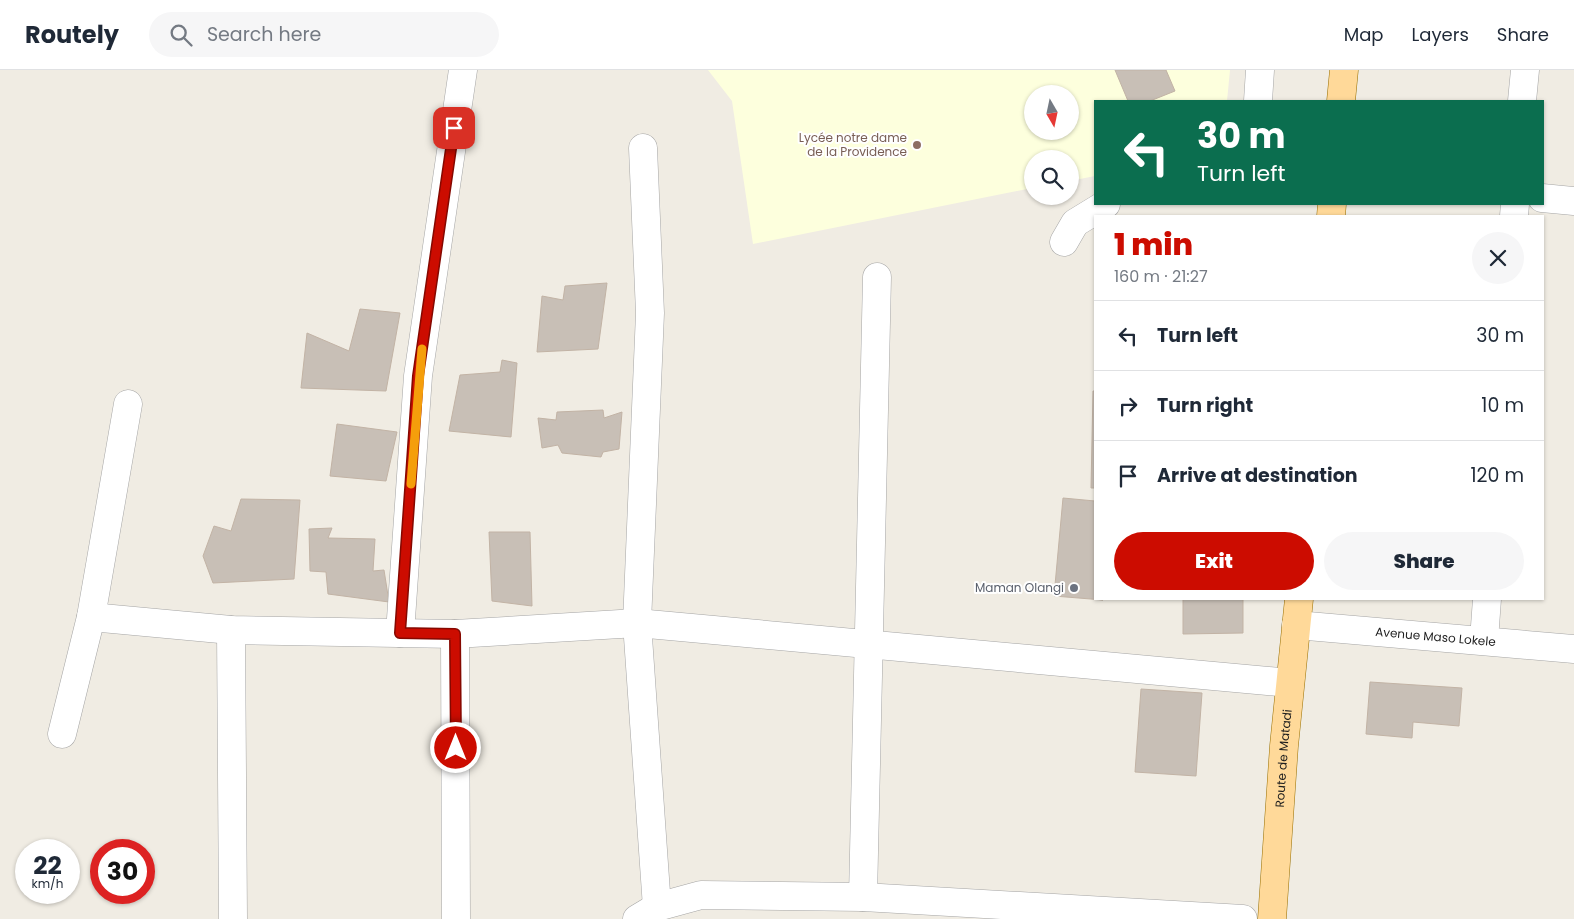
<!DOCTYPE html>
<meta charset="utf-8">
<style>
:root{--surface:#fff;--page:#f6f6f7;--text:#1f2937;--muted:#747a83;--line:#e0e1e3;--accent:#cc0c00}
body{margin:0;font-family:Poppins,sans-serif;background:var(--page);color:var(--text);height:100vh;display:flex;flex-direction:column;font-size:19px;white-space:nowrap}
*{box-sizing:border-box;margin:0}
p{font-size:16px;color:var(--muted)}
.icon{flex:none;width:28px;height:28px;fill:none;stroke:currentColor;stroke-width:2;stroke-linecap:round;stroke-linejoin:round}
.map{position:relative;flex:1;overflow:hidden}
.side{position:absolute;left:1094px;top:145px;width:450px;height:385px;display:flex;flex-direction:column;background:var(--surface);border-radius:0px;box-shadow:0 1px 4px #0004}
.side>*{flex:none}
.banner{position:absolute;left:1094px;top:30px;width:450px;height:105px;border-radius:0px;box-shadow:0 1px 4px #0004;background:#0b6e4f;color:#fff;overflow:hidden}
.needle{width:32px;rotate:171deg}
.fabs{position:absolute;left:1024px;top:15px;display:grid;gap:10px}
.fabs a{display:grid;place-items:center;width:55px;height:55px;border-radius:50%;background:var(--surface);box-shadow:0 1px 4px #0004;font-size:25px}
.speed{position:absolute;left:15px;top:769px;display:flex;gap:10px;font-size:25px;font-weight:700;text-align:center}
.speed>*{display:grid;place-content:center;width:65px;height:65px;border-radius:50%;background:var(--surface);box-shadow:0 1px 4px #0004;line-height:1}
.speed small{font-size:12px;font-weight:400}
.speed .limit{border:8px solid #d22;background:#fff;color:#111}
.pin{position:absolute;display:grid;place-items:center;width:42px;height:42px;color:#fff;margin:-21px;border-radius:10px;box-shadow:0 2px 8px #0006}
.me{position:absolute;width:55px;margin:-28px;rotate:0deg;stroke-linejoin:round;filter:drop-shadow(0 0 4px #0008)}
.turn{display:flex;align-items:center;gap:18px;height:105px;padding:0 20px;font-size:22px}
.turn .icon{width:65px;height:65px;stroke-width:2.5}
.turn b{display:block;font-size:35px;line-height:42px}
.round{display:grid;place-items:center;flex:none;width:52px;height:52px;border-radius:26px;background:var(--page)}
.headline{display:flex;align-items:center;justify-content:space-between;height:85px;padding:0 20px}
h1{font-size:30px;font-weight:800;line-height:38px;color:var(--accent)}
.cta{display:flex;gap:10px;margin-top:auto;padding:10px 20px}
.cta a{flex:1;height:58px;border-radius:30px;background:var(--accent);color:#fff;font-size:20px;font-weight:800;line-height:58px;text-align:center}
.cta a+a{background:var(--page);color:var(--text)}
ul{padding:0;list-style:none}
li{display:flex;align-items:center;gap:15px;height:70px;padding:0 20px;border-top:1px solid var(--line)}
li div{flex:1}
li b{display:block;font-size:19px}
li em{font-style:normal}
header{display:flex;align-items:center;gap:30px;box-sizing:border-box;height:70px;padding:0 25px;background:var(--surface);border-bottom:1px solid var(--line)}
header strong{font-size:24px}
nav{display:flex;gap:28px;margin-inline-start:auto;font-size:18px}
.search{width:350px;height:45px;background:var(--page);display:flex;align-items:center;gap:12px;box-sizing:border-box;padding:0 18px;border-radius:28px;color:var(--muted);font-size:19px}
.map>svg:first-child{display:block}
.education{fill:#fdffdd;fill-rule:evenodd}
.building{fill:#c8bfb6;stroke:#c2b3a5}
.lines{fill:none;stroke-linecap:round;stroke-linejoin:round}
.minor-casing{stroke:#a5a5a5;stroke-width:29}
.major-casing{stroke:#986f00;stroke-width:29}
.minor{stroke:#fff;stroke-width:28}
.major{stroke:#ffd999;stroke-width:28}
.route-casing{stroke:#850800;stroke-width:12}
.route{stroke:#cc0c00;stroke-width:9}
.slow{stroke:#f59e0b;stroke-width:9}
.education-dot{fill:#8d6e63;stroke:#fff;stroke-width:2}
.worship-dot{fill:#6b7280;stroke:#fff;stroke-width:2}
.labels{text-anchor:middle;stroke-width:4;stroke-linejoin:round;paint-order:stroke}
.education-label{font-size:12px;fill:#785e54;stroke:#fff;text-anchor:end}
.worship-label{font-size:12px;fill:#5b616d;stroke:#fff;text-anchor:end}
.street-label{font-size:12px;fill:#1e1e1e;stroke:#fff}
</style>
<header>
<strong>Routely</strong>
<div class="search"><svg class="icon" aria-label="search" viewBox="0 0 24 24"><circle cx="10" cy="10" r="6"/><path d="M15 15l6 6"/></svg>Search here</div>
<nav><a>Map</a><a>Layers</a><a>Share</a></nav>
</header>
<div class="map">
<svg width="1574" height="849" viewBox="0 0 1574 849">
<rect width="100%" height="100%" fill="#f0ece3"/>
<path class="education" d="M708 0H1230L1227 31H1095V106L1070 111V89H1032V118L753 174 732 31ZM1032 24H1070V61H1032Z"/>
<path class="building" d="M1115 0H1166L1175 21 1150 31H1128Z
M607 213 598 279 537 282 542 226 563 230 565 216Z
M360 239 400 243 386 321 301 318 307 263 349 281Z
M502 290 517 293 511 367 449 361 460 305 500 302Z
M1093 321H1095V418H1091Z
M603 340 604 348 622 342 619 379 603 382 601 387 562 383 558 375 542 378 538 348 556 350 557 342Z
M337 354 397 362 386 411 330 406Z
M1063 428 1095 431V529L1103 530 1054 526Z
M241 429 300 430 294 509 213 513 203 486 214 456 231 461Z
M332 458 328 468 375 469 373 501 384 500 389 532 328 524 326 502 310 501 309 459Z
M489 462H530L532 536 492 531Z
M1183 529H1243V563L1183 564Z
M1370 612 1462 618 1459 656 1413 652 1412 668 1366 664Z
M1141 619 1202 623 1196 706 1135 702Z"/>
<g class="lines">
<defs>
<g id="minor">
<path d="M1258 31 1260 0"/>
<path d="M1522 31 1525 0"/>
<path d="M643 78 650 243 637 553 657 837"/>
<path d="M1542 128 1574 131"/>
<path d="M1514 146 1515 134"/>
<path d="M1064 172 1075 153 1106 134"/>
<path d="M91 547 231 560 455 564 637 553 1290 613"/>
<path id="s1" d="M1296 555 1574 579"/>
<path d="M231 560 233 849"/>
<path d="M400 563 418 306 463 0"/>
<path d="M455 564 456 849"/>
<path d="M1484 570 1487 529"/>
<path d="M62 664 91 547 128 334"/>
<path d="M863 827 877 207"/>
<path d="M637 849 657 837 701 825 863 827 1243 849"/>
</g>
<g id="major">
<path d="M1341 31 1344 0"/>
<path d="M1331 146 1332 134"/>
<path id="s2" d="M1272 849 1284 676 1299 529"/>
</g>
</defs>
<use href="#minor" class="minor-casing"/>
<use href="#major" class="major-casing"/>
<use href="#minor" class="minor"/>
<use href="#major" class="major"/>
</g>
<g class="lines">
<defs>
<path id="route" d="M454 58 418 306 400 563 455 564 456 678"/>
</defs>
<use href="#route" class="route-casing"/>
<use href="#route" class="route"/>
<path class="slow" d="M411 414 422 279"/>
</g>
<circle class="education-dot" cx="917" cy="75" r="5"/>
<circle class="worship-dot" cx="1074" cy="518" r="5"/>
<g class="labels">
<g class="education-label">
<text x="907" y="72">Lycée notre dame<tspan x="907" dy="14">de la Providence</tspan></text>
</g>
<g class="worship-label">
<text x="1064" y="522">Maman Olangi</text>
</g>
<g class="street-label">
<text dy="4" stroke="none"><textPath href="#s1" startOffset="140">Avenue Maso Lokele</textPath></text>
<text dy="4" stroke="none"><textPath href="#s2" startOffset="161">Route de Matadi</textPath></text>
</g>
</g>
</svg>
<div class="fabs">
<a><svg class="needle" viewBox="-14 -14 28 28"><path d="M0-13l5 13h-10z" fill="#e53935"/><path d="M0 13l5-13h-10z" fill="#747a83"/></svg></a>
<a><svg class="icon" aria-label="search" viewBox="0 0 24 24"><circle cx="10" cy="10" r="6"/><path d="M15 15l6 6"/></svg></a>
</div>
<div class="speed"><div>22<small>km/h</small></div><div class="limit">30</div></div>
<div class="pin" style="left:454px;top:58px;background:#d93025"><svg class="icon" aria-label="arrive" viewBox="0 0 24 24"><path d="M6 21V4h12l-3 4 3 4H6"/></svg></div>
<svg class="me" style="left:456px;top:678px" viewBox="-20 -20 40 40"><circle r="17" fill="#cc0c00" stroke="#fff" stroke-width="3"/><path d="M0-11L8 9 0 5-8 9z" fill="#fff"/></svg>
<div class="banner">
<div class="turn"><svg class="icon" aria-label="left" viewBox="0 0 24 24"><path d="M17 20v-9H6M10 6l-5 5 5 5"/></svg><div><b>30 m</b>Turn left</div></div>
</div>
<section class="side">
<div class="headline"><div><h1>1 min</h1><p>160 m · 21:27</p></div><a class="round"><svg class="icon" aria-label="close" viewBox="0 0 24 24"><path d="M6 6l12 12M18 6L6 18"/></svg></a></div>
<ul>
<li><svg class="icon" aria-label="left" viewBox="0 0 24 24"><path d="M17 20v-9H6M10 6l-5 5 5 5"/></svg><div><b>Turn left</b></div><em>30 m</em></li>
<li><svg class="icon" aria-label="right" viewBox="0 0 24 24"><path d="M7 20v-9h11M14 6l5 5-5 5"/></svg><div><b>Turn right</b></div><em>10 m</em></li>
<li><svg class="icon" aria-label="arrive" viewBox="0 0 24 24"><path d="M6 21V4h12l-3 4 3 4H6"/></svg><div><b>Arrive at destination</b></div><em>120 m</em></li>
</ul>
<div class="cta"><a>Exit</a><a>Share</a></div>
</section>
</div>
